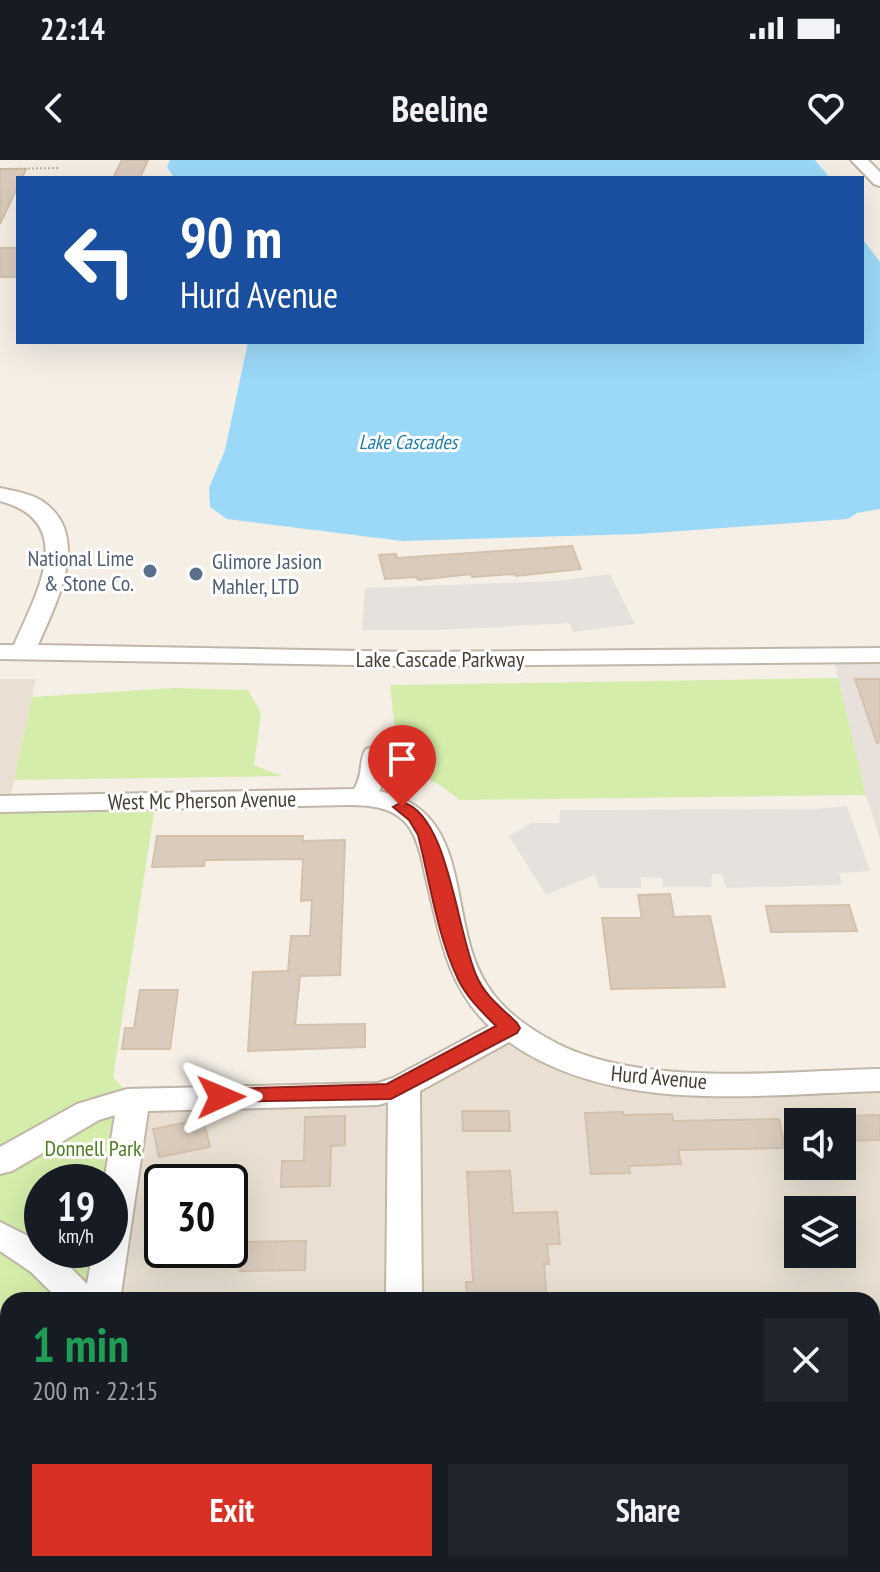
<!DOCTYPE html>
<meta charset="utf-8">
<style>
:root{--surface:#171b24;--page:#20242c;--text:#f1f3f6;--muted:#9ea1a6;--accent:#d93025}
body{margin:0;font-family:"PT Sans Narrow",sans-serif;background:var(--page);color:var(--text);height:100vh;display:flex;flex-direction:column;font-size:30px;white-space:nowrap}
*{box-sizing:border-box;margin:0}
p{font-size:26px;color:var(--muted)}
.icon{flex:none;width:44px;height:44px;fill:none;stroke:currentColor;stroke-width:2;stroke-linecap:round;stroke-linejoin:round}
.map{position:relative;flex:1;overflow:hidden}
.drawer{position:absolute;left:0px;top:1132px;width:880px;height:280px;display:flex;flex-direction:column;background:var(--surface);border-radius:24px 24px 0 0;box-shadow:0 8px 32px #0002}
.drawer>*{flex:none}
.top-card{position:absolute;left:16px;top:16px;width:848px;height:168px;border-radius:0px;box-shadow:0 8px 32px #0002;background:#1a4fa0;color:#fff;overflow:hidden}
.controls{position:absolute;left:784px;top:948px;display:grid;gap:16px}
.controls a{display:grid;place-items:center;width:72px;height:72px;border-radius:0px;background:var(--surface);box-shadow:0 8px 32px #0002;font-size:40px}
.speed{position:absolute;left:24px;top:1004px;display:flex;gap:16px;font-size:40px;font-weight:700;text-align:center}
.speed>*{display:grid;place-content:center;width:104px;height:104px;border-radius:50%;background:var(--surface);box-shadow:0 8px 32px #0002;line-height:1}
.speed small{font-size:20px;font-weight:400}
.speed .limit{border:4px solid #111;border-radius:12px;background:#fff;color:#111}
.pin{position:absolute;display:grid;place-items:center;width:68px;height:68px;color:#fff;margin:-82px -34px;border-radius:50% 50% 50% 0;rotate:-45deg;box-shadow:0 0 8px #0007}
.pin .icon{rotate:45deg}
.me{position:absolute;width:88px;margin:-44px;rotate:89deg;stroke-linejoin:round;filter:drop-shadow(0 0 6px #0008)}
.turn{display:flex;align-items:center;gap:28px;height:168px;padding:0 32px;font-size:36px}
.turn .icon{width:104px;height:104px;stroke-width:2.5}
.turn b{display:block;font-size:56px;line-height:68px}
.round{display:grid;place-items:center;flex:none;width:84px;height:84px;border-radius:0px;background:var(--page)}
.head{display:flex;align-items:center;justify-content:space-between;height:136px;padding:0 32px}
h1{font-size:48px;font-weight:600;line-height:60px;color:#1e9e55}
.action{display:flex;gap:16px;margin-top:auto;padding:16px 32px}
.action a{flex:1;height:92px;border-radius:0px;background:var(--accent);color:#fff;font-size:32px;font-weight:600;line-height:92px;text-align:center}
.action a+a{background:var(--page);color:var(--text)}
.status{display:flex;justify-content:space-between;align-items:center;height:56px;padding:0 40px;background:var(--surface);direction:ltr}
.status svg{height:22px;fill:currentColor}
header{display:flex;justify-content:space-between;align-items:center;height:104px;padding:0 32px;background:var(--surface);font-size:36px;font-weight:600}
.map>svg:first-child{display:block}
.residential{fill:#e9e0d3;fill-rule:evenodd}
.industrial{fill:#e7e0db}
.green{fill:#d4edaa;fill-rule:evenodd}
.parking{fill:#e5e2de}
.water{fill:#9cd9f8}
.building{fill:#daccbd;stroke:#d3c1ac;stroke-width:2}
.lines{fill:none;stroke-linecap:round;stroke-linejoin:round}
.minor-casing{stroke:#c1b6a7;stroke-width:4}
.path-far1{stroke:#c4b197;stroke-width:2;stroke-dasharray:2 2;stroke-linecap:butt}
.path{stroke:#c4b197;stroke-width:5;stroke-dasharray:5 5;stroke-linecap:butt}
.minor{fill:#fff;fill-rule:evenodd}
.route{fill:#d93025;stroke:#8d1f18;stroke-width:2}
.service-dot{fill:#5c6f8a;stroke:#fff;stroke-width:3}
.labels{text-anchor:middle;stroke-width:6;stroke-linejoin:round;paint-order:stroke}
.far-water-label{font-size:20px;font-style:italic;fill:#207eae;stroke:#fff}
.service-label{font-size:22px;fill:#4e5e75;stroke:#fff;text-anchor:end}
.street-label{font-size:22px;fill:#483f34;stroke:#fff}
.park-label{font-size:22px;fill:#4d8021;stroke:#fff}
</style>
<div class="status"><b>22:14</b><svg viewBox="0 0 49 12"><path d="M0 12V9h3v3zM5 12V6h3v6zM10 12V3h3v9zM15 12V0h3v12zM26 1h20v11H26zM47 4h2v5h-2z"/></svg></div>
<header><svg class="icon" aria-label="back" viewBox="0 0 24 24"><path d="M15 5l-7 7 7 7"/></svg>Beeline<svg class="icon" aria-label="heart" viewBox="0 0 24 24"><path d="M12 20l-8-8c-3-5 5-10 8-4 3-6 11-1 8 4z"/></svg></header>
<div class="map">
<svg width="880" height="1412" viewBox="0 0 880 1412">
<rect width="100%" height="100%" fill="#f5efe6"/>
<path class="residential" d="M0 519H36L9 644H0Z
M510 868 590 909 880 920V1412H59L60 1404H872V1140H102L134 940 378 934ZM798 962H842V1006H798ZM162 1022H230V1090H162ZM798 1050H842V1094H798Z"/>
<path class="industrial" d="M880 495V679L866 635 833 497Z"/>
<path class="green" d="M838 518 866 635 459 640C439 622 421 613 394 612V607L412 604 410 598H398L390 525Z
M175 528 248 530 261 553 254 605 282 616 14 620 32 537Z
M156 640 113 917 134 940 102 1140H8V1404H60L59 1412H0V644ZM42 1022H110V1090H42Z"/>
<path class="parking" d="M610 414 635 464 573 472 570 463 440 470H362L365 428 557 421Z
M847 646 870 711 839 713 842 725 726 728 722 714H712L711 727H663L662 718 641 717V728H599L595 715 546 735 509 676 532 663H559L560 650 816 649Z"/>
<path class="water" d="M170 0H815L830 18H174L167 7Z
M862 78 880 102V349L857 353 848 359 639 374 402 381 227 359 210 347 209 328 225 290 248 182H862Z"/>
<path class="building" d="M122 0H148L140 18H113Z
M0 9H26L22 18H18V26L0 64Z
M0 88H18V117H0Z
M572 386 581 409 516 416 515 414 472 417 471 414 418 420 417 417 385 419 379 395 396 394 397 398Z
M855 519H880V582L877 583Z
M157 676H303L302 681 345 680 340 815 300 816 295 865 365 864V887L248 891 253 812 288 811 291 776H310L312 740 301 741 303 699 205 700 204 706 152 707Z
M670 734 674 757 710 756 725 827 611 829 602 758H642L638 735Z
M849 745 857 771 771 772 766 746Z
M140 830H178L170 889H122L125 868H134Z
M462 951H509L510 971H463Z
M623 952V955L672 954 673 961 779 959 785 988 678 990 681 1004 629 1006 630 1013 591 1014 585 953Z
M880 955V980L842 981V956Z
M345 956V985L331 986 330 1026 281 1027 282 1001H304L305 957Z
M203 959 210 987 159 997 153 969Z
M510 1011 513 1053 557 1052 560 1084H547L549 1104H544L547 1140H467L466 1122H473L467 1012Z
M306 1081 305 1110 240 1111 243 1082Z"/>
<g class="lines">
<defs>
<path id="minor" d="M851 0H868L880 12V26L874 24Z
M0 328C13 331 30 333 42 341 93 375 56 443 38 485L414 492 880 488V502L414 506 0 499V485H14C36 434 79 362 0 341Z
M375 587 384 589C394 603 387 619 379 631 477 651 445 760 487 825 502 850 531 870 556 883 643 928 784 911 880 909V931C759 934 614 956 509 882L420 931 422 1140H386L388 942 378 945 148 951 120 1140H59L31 1112 0 1091V1062L42 1083V1090L56 1093 87 1124 93 1090H110V1022H104L115 955 99 960 12 1011 0 1014V987L77 944 127 929 378 923 393 918 489 866C445 824 439 770 425 714 422 698 417 674 405 662 390 646 367 645 347 645L0 652V636L354 629C364 614 358 601 366 589Z
M40 1404H80L79 1412H39Z
M385 1404H425V1412H385Z"/>
</defs>
<use href="#minor" class="minor-casing"/>
<path class="path-far1" d="M0 9 58 8"/>
<path class="path" d="M0 1259 8 1272
M0 1386 8 1377"/>
<use href="#minor" class="minor"/>
</g>
<path class="route" d="M402 642C449 654 457 775 477 817 485 836 503 849 517 863L520 868 517 873 391 939 213 942 210 937 213 931 221 929 387 924 496 866C482 852 467 838 458 819 437 775 430 722 418 675L409 660 393 647Z"/>
<g class="service-dot">
<circle cx="150" cy="411" r="8"/>
<circle cx="196" cy="414" r="8"/>
</g>
<g class="labels">
<g class="far-water-label">
<text x="408" y="289">Lake Cascades</text>
</g>
<g class="service-label">
<text x="134" y="406">National Lime<tspan x="134" dy="25">&amp; Stone Co.</tspan></text>
<text x="212" y="409" text-anchor="start">Glimore Jasion<tspan x="212" dy="25">Mahler, LTD</tspan></text>
</g>
<g class="street-label">
<text x="440" y="507">Lake Cascade Parkway</text>
<text transform="translate(202 640) rotate(-1)" y="8">West Mc Pherson Avenue</text>
<text transform="translate(659 917) rotate(5)" y="8">Hurd Avenue</text>
</g>
<g class="park-label">
<text x="93" y="996">Donnell Park</text>
</g>
</g>
</svg>
<div class="controls">
<a><svg class="icon" aria-label="sound" viewBox="0 0 24 24"><path d="M4 9h4l5-4v14l-5-4H4zM17 9q2 3 0 6"/></svg></a>
<a><svg class="icon" aria-label="layers" viewBox="0 0 24 24"><path d="M12 4l9 5-9 5-9-5zM3 14l9 5 9-5"/></svg></a>
</div>
<div class="speed"><div>19<small>km/h</small></div><div class="limit">30</div></div>
<div class="pin" style="left:402px;top:647px;background:#d93025"><svg class="icon" aria-label="arrive" viewBox="0 0 24 24"><path d="M6 21V4h12l-3 4 3 4H6"/></svg></div>
<svg class="me" style="left:221px;top:937px" viewBox="-20 -20 40 40"><path d="M0-17L14 15 0 8-14 15z" fill="#d93025" stroke="#fff" stroke-width="4"/></svg>
<div class="top-card">
<div class="turn"><svg class="icon" aria-label="left" viewBox="0 0 24 24"><path d="M17 20v-9H6M10 6l-5 5 5 5"/></svg><div><b>90 m</b>Hurd Avenue</div></div>
</div>
<section class="drawer">
<div class="head"><div><h1>1 min</h1><p>200 m · 22:15</p></div><a class="round"><svg class="icon" aria-label="close" viewBox="0 0 24 24"><path d="M6 6l12 12M18 6L6 18"/></svg></a></div>
<div class="action"><a>Exit</a><a>Share</a></div>
</section>
</div>
